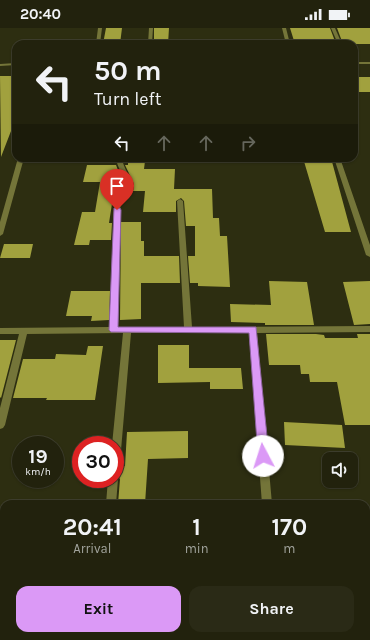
<!DOCTYPE html>
<style>
:root{--surface:#22220d;--page:#2a2a16;--text:#f1f3f6;--muted:#a2a49d;--line:#3f3f2e;--accent:#db99f6}
body{margin:0;font-family:Karla,sans-serif;background:var(--page);color:var(--text);height:100vh;display:flex;flex-direction:column;font-size:15px;white-space:nowrap}
*{box-sizing:border-box;margin:0}
p{font-size:13px;color:var(--muted)}
.icon{flex:none;width:22px;height:22px;fill:none;stroke:currentColor;stroke-width:2;stroke-linecap:round;stroke-linejoin:round}
.map{position:relative;flex:1;overflow:hidden}
.drawer{position:absolute;left:0px;top:472px;width:370px;height:140px;display:flex;flex-direction:column;background:var(--surface);border-radius:12px 12px 0 0;box-shadow:0 1px 3px #0004,0 0 0 1px var(--line)}
.drawer>*{flex:none}
.guide{position:absolute;left:12px;top:12px;width:346px;height:122px;border-radius:12px;box-shadow:0 1px 3px #0004,0 0 0 1px var(--line);background:#22220d;color:var(--text);overflow:hidden}
.buttons{position:absolute;left:322px;top:424px;display:grid;gap:8px}
.buttons a{display:grid;place-items:center;width:36px;height:36px;border-radius:8px;background:var(--surface);box-shadow:0 1px 3px #0004,0 0 0 1px var(--line);font-size:20px}
.speed{position:absolute;left:12px;top:408px;display:flex;gap:8px;font-size:20px;font-weight:700;text-align:center}
.speed>*{display:grid;place-content:center;width:52px;height:52px;border-radius:50%;background:var(--surface);box-shadow:0 1px 3px #0004,0 0 0 1px var(--line);line-height:1}
.speed small{font-size:10px;font-weight:400}
.speed .limit{border:6px solid #d22;background:#fff;color:#111}
.pin{position:absolute;display:grid;place-items:center;width:34px;height:34px;color:#fff;margin:-41px -17px;border-radius:50% 50% 50% 0;rotate:-45deg;box-shadow:0 0 4px #0007}
.pin .icon{rotate:45deg}
.me{position:absolute;width:44px;margin:-22px;rotate:355deg;stroke-linejoin:round;filter:drop-shadow(0 0 3px #0008)}
.turn{display:flex;align-items:center;gap:14px;height:84px;padding:0 16px;font-size:18px}
.turn .icon{width:52px;height:52px;stroke-width:2.5}
.turn b{display:block;font-size:28px;line-height:34px}
.lanes{display:flex;align-items:center;height:38px;padding:0 16px;background:#0003;justify-content:center;gap:20px;direction:ltr}
.lanes .off{opacity:.35}
.eta{display:flex;justify-content:space-evenly;align-items:center;height:68px;text-align:center}
.eta b{font-size:24px;font-weight:700;line-height:28px}
.button{display:flex;gap:8px;margin-top:auto;padding:8px 16px}
.button a{flex:1;height:46px;border-radius:12px;background:var(--accent);color:#111;font-size:16px;font-weight:700;line-height:46px;text-align:center}
.button a+a{background:var(--page);color:var(--text)}
.status{display:flex;justify-content:space-between;align-items:center;height:28px;padding:0 20px;background:var(--surface);direction:ltr}
.status svg{height:11px;fill:currentColor}
.map>svg:first-child{display:block}
.building{fill:#a1a13e}
.lines{fill:none;stroke-linecap:round;stroke-linejoin:round}
.minor{fill:#747539;fill-rule:evenodd}
.route{fill:#db99f6;stroke:#8e63a0}
</style>
<div class="status"><b>20:40</b><svg viewBox="0 0 49 12"><path d="M0 12V9h3v3zM5 12V6h3v6zM10 12V3h3v9zM15 12V0h3v12zM26 1h20v11H26zM47 4h2v5h-2z"/></svg></div>
<div class="map">
<svg width="370" height="612" viewBox="0 0 370 612">
<rect width="100%" height="100%" fill="#2d2e11"/>
<path class="building" d="M106 0H122L120 16H103Z
M154 0H169L168 16H154Z
M290 0H330L336 16H295Z
M337 0H370V16H343Z
M0 48H16V90L1 129Z
M354 49H370V64H354Z
M303 130H331L351 204H325Z
M145 133 144 141H175L174 161H212L213 190H219L220 208H227L230 259 198 258V255H190L188 228H195V198H186L184 173 181 170 176 173V184H143L145 163H133L134 160V156L125 137H128V134Z
M87 137H116L125 160 123 163H114L109 195H112L111 212H90L89 217H74L82 184H95L100 154H83Z
M121 194H141V213H144V228H179L180 255H141V291L120 292Z
M4 216H33L30 230H0Z
M269 253 307 254 314 297H265V295L231 294 230 276 271 277Z
M370 253V296L354 297 343 254Z
M71 263H110L109 292 91 293 92 288H66Z
M266 306H316L324 307 325 310H358L357 306H370V397H345L337 354H310L309 346H301L300 337H269Z
M0 312H16L1 370 0 369Z
M158 317H189V340H241L243 361H210V354L158 355Z
M88 318H103L95 372H46L47 370H13L23 331H55L56 326 86 327Z
M284 394 342 397 345 420 285 417Z
M188 403V430L148 431 145 476H118L120 451 117 447V439L125 438 127 404Z"/>
<g class="lines">
<path class="minor" d="M98 0H102L100 16H96Z
M149 0H153L152 16H148Z
M282 0H286L290 16H286Z
M331 0H335L342 16H338Z
M354 34H370V36H354Z
M16 35V37L0 38V36Z
M18 130H24L3 206 0 208V194Z
M116 130H122C123 141 132 149 133 160L121 176 120 182 118 299H184L177 173 180 171 183 173 192 299 370 298V304L257 305 272 476H262L249 305H131L120 434 118 437 115 438V417H112L123 305 27 306 5 397 3 400 0 401V380L19 306H0V300L110 299 114 182 115 176 127 160C126 149 117 141 116 130Z
M334 130H340L370 217V229L366 227Z
M115 447 118 451 116 476H106L108 451H115Z
M93 608H105V612H93Z
M271 608H283L284 612H272Z"/>
</g>
<path class="route" d="M114 180H120L121 182 118 299H256L269 428 267 432 263 433 259 432 258 428 249 305 111 304 109 302Z"/>
</svg>
<div class="buttons">
<a><svg class="icon" aria-label="sound" viewBox="0 0 24 24"><path d="M4 9h4l5-4v14l-5-4H4zM17 9q2 3 0 6"/></svg></a>
</div>
<div class="speed"><div>19<small>km/h</small></div><div class="limit">30</div></div>
<div class="pin" style="left:117px;top:182px;background:#d93025"><svg class="icon" aria-label="arrive" viewBox="0 0 24 24"><path d="M6 21V4h12l-3 4 3 4H6"/></svg></div>
<svg class="me" style="left:263px;top:428px" viewBox="-20 -20 40 40"><circle r="19" fill="#fff"/><path d="M0-13L10 11 0 6-10 11z" fill="#db99f6"/></svg>
<div class="guide">
<div class="turn"><svg class="icon" aria-label="left" viewBox="0 0 24 24"><path d="M17 20v-9H6M10 6l-5 5 5 5"/></svg><div><b>50 m</b>Turn left</div></div>
<div class="lanes"><svg class="icon" aria-label="left" viewBox="0 0 24 24"><path d="M17 20v-9H6M10 6l-5 5 5 5"/></svg><svg class="icon off" aria-label="ahead" viewBox="0 0 24 24"><path d="M12 20V5M6 11l6-6 6 6"/></svg><svg class="icon off" aria-label="ahead" viewBox="0 0 24 24"><path d="M12 20V5M6 11l6-6 6 6"/></svg><svg class="icon off" aria-label="right" viewBox="0 0 24 24"><path d="M7 20v-9h11M14 6l5 5-5 5"/></svg></div>
</div>
<section class="drawer">
<div class="eta">
<div><b>20:41</b><p>Arrival</p></div>
<div><b>1</b><p>min</p></div>
<div><b>170</b><p>m</p></div>
</div>
<div class="button"><a>Exit</a><a>Share</a></div>
</section>
</div>
